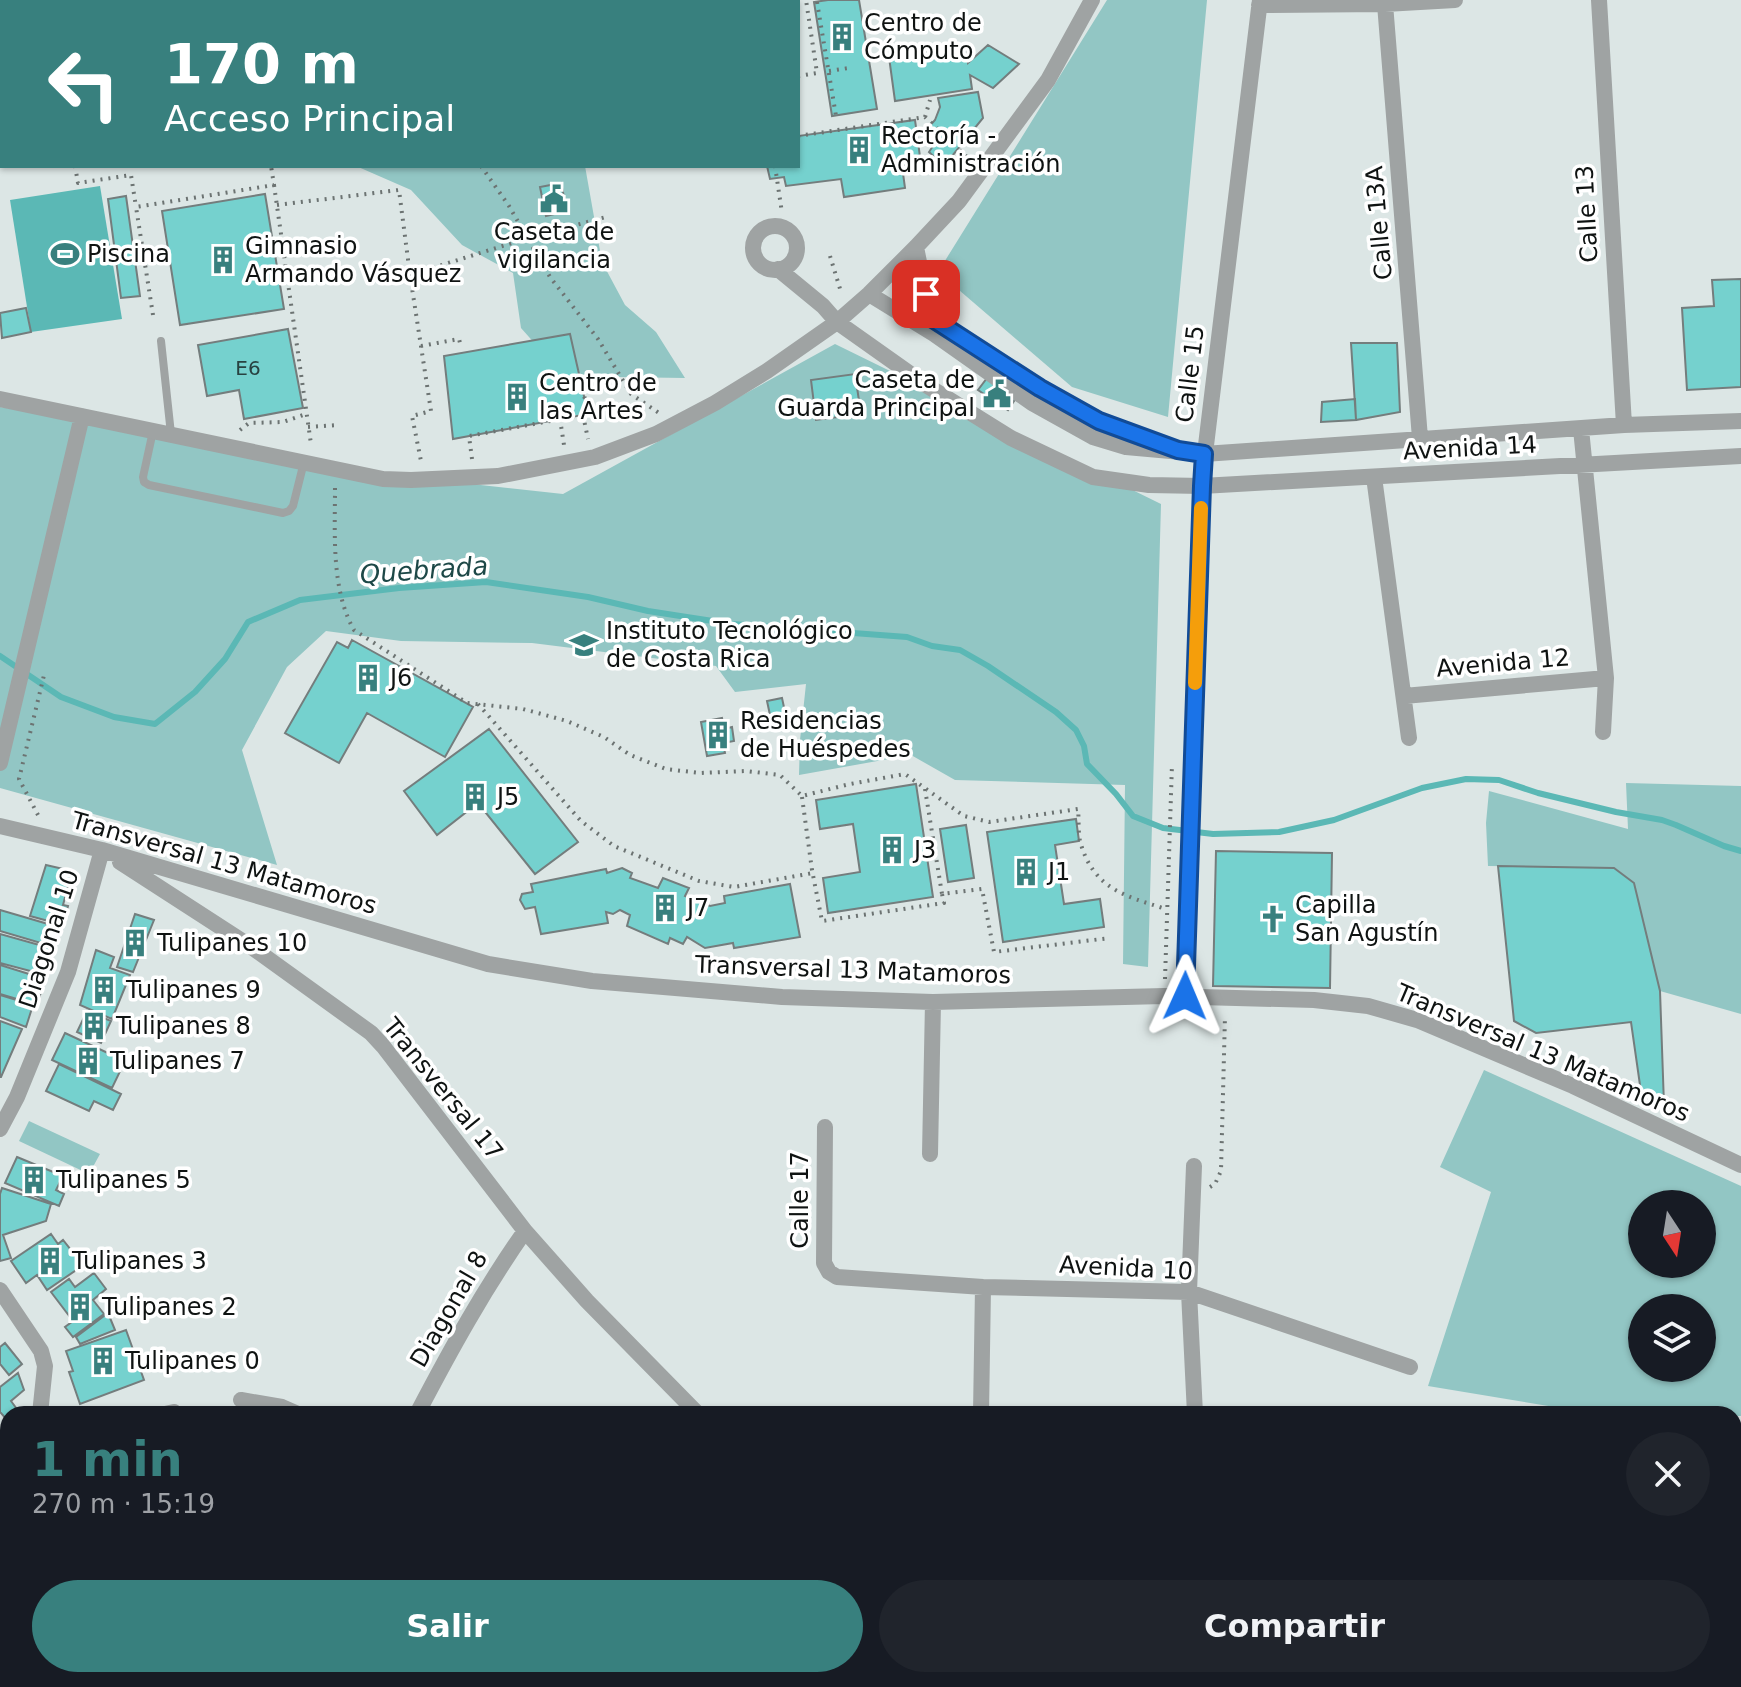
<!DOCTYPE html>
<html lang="es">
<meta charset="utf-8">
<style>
:root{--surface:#171b24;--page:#20242c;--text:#f1f3f6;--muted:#9ea1a6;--accent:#38807e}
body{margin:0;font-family:"DejaVu Sans",sans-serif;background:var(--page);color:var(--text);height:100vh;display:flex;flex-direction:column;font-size:30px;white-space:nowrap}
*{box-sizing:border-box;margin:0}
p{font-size:26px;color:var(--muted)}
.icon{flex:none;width:44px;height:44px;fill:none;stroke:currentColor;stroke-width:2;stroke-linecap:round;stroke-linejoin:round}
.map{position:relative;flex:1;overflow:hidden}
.panel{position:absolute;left:0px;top:1406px;width:1742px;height:282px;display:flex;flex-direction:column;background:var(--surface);border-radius:24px 24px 0 0;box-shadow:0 2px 6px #0004}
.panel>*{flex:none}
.banner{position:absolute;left:0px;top:0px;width:800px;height:168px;box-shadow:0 2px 6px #0004;background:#38807e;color:#fff;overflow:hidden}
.needle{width:52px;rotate:168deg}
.controls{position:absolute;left:1628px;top:1190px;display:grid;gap:16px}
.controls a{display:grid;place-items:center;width:88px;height:88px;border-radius:50%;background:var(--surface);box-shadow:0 2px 6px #0004;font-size:40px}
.pin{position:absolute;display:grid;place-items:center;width:68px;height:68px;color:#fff;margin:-34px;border-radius:16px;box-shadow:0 4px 12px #0006}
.me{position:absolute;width:88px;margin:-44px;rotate:1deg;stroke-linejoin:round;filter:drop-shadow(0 0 6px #0008)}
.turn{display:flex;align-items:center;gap:28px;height:168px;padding:0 32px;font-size:36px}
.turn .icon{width:104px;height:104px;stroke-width:2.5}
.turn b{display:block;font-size:56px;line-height:68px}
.round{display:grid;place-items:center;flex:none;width:84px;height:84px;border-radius:42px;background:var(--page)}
.head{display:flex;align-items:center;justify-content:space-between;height:136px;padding:0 32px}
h1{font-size:48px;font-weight:600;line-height:60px;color:var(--accent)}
.primary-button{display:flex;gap:16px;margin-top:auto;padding:16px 32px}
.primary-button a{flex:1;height:92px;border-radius:48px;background:var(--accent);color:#fff;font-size:32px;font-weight:600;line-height:92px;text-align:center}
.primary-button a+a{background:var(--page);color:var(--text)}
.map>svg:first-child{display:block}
.green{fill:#92c6c4;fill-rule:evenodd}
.water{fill:#5bb8b5}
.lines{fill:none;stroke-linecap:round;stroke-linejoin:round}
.stream{stroke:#5bb8b5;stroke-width:6}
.building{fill:#75d1ce;stroke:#747d7d;stroke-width:2}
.path{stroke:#6c7372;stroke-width:4;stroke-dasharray:2 6;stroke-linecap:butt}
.service{stroke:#9fa3a3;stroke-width:8}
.minor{stroke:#9fa3a3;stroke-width:16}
.route-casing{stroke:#114b97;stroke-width:20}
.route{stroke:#1a73e8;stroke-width:14}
.slow{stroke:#f59e0b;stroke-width:14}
.labels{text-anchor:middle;stroke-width:7;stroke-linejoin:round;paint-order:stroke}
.number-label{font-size:20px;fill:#284241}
.poi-label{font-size:24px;fill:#0f1312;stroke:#fff;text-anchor:start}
.street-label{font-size:24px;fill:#0f1312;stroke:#fff}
.water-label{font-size:26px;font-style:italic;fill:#1d4847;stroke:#fff}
</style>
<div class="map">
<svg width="1741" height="1687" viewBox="0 0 1741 1687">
<rect width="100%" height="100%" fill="#dce6e5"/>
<path class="green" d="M1107 0H1207L1168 417 1072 387 938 272Z
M356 166H585L602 262 625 305 656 332 685 378 617 377 569 382 521 328 513 273 462 245 411 190Z
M835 344 1161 504 1148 967 1123 964 1125 785 955 780 911 755 799 775 800 740 806 684 735 692 716 666 532 643 401 641 326 631 287 667 242 750 277 865 0 788V407L145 430 336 469 563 494Z
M1626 783 1741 786V1014L1660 991 1634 883 1615 868 1488 866 1486 823 1489 791 1628 829Z
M1484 1070 1741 1186V1416H1734V1414H1597L1428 1386 1491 1192 1440 1167ZM1642 1204H1702V1264H1642ZM1702 1308V1368H1642V1308Z
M29 1121 100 1154 89 1174 19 1141Z"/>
<path class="water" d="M100 186 122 319 31 332 10 200Z"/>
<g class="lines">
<path class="stream" d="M0 656 61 697 114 717 155 724 195 692 225 659 248 622 300 600 399 588 486 582 588 597 648 611 732 624 907 637 932 646 960 650 988 666 1056 712 1076 730 1084 746 1087 764 1116 794 1133 816 1163 828 1213 834 1279 832 1334 820 1422 788 1466 779 1499 780 1538 793 1616 812 1662 820 1676 825 1724 846 1741 851"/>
</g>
<path class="building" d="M828 0H859L877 109 832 116 814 2Z
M988 45 1019 64 993 88 970 75 972 89 895 101 889 57 966 46 968 63Z
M978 92 983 118 944 166 929 152 937 140 926 130 935 120 940 107 938 98Z
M915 120 921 164 902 166 905 188 844 197 841 179 786 186 784 177 770 179 767 166H798V136Z
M561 183 567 211 546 216 540 187Z
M265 194 284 309 180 325 162 211Z
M126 196 140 296 121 298 108 199Z
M1741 279V387L1687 390 1682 308 1714 306 1712 280Z
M26 308 31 332 2 338 0 313Z
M288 329 303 408 244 419 239 390 207 396 198 345Z
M570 334 588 414 453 439 444 356Z
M1351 343H1397L1400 412 1356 420Z
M855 374 861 414 816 420 811 380Z
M987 378 1016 398 1008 410 978 390Z
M1355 399 1356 420 1321 422 1322 402Z
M352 640 473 707 445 757 367 713 339 763 285 733 337 642 348 648Z
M782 698 788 726 773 729 767 701Z
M722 718 724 729 732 727 734 741 723 743 725 753 707 756 701 722Z
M489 729 578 842 535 874 478 803 437 835 404 791Z
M916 784 933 897 828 913 823 878 860 872 853 824 820 829 816 800Z
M1076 819 1079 841 1055 845 1064 904 1100 899 1104 927 1003 942 987 832Z
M966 825 974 878 948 882 940 829Z
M1216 851 1332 853 1330 988 1213 986Z
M46 865 72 871 63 905 68 906 63 925 30 916Z
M1498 866 1614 868 1634 883 1660 991 1664 1105 1641 1092 1631 1022 1536 1033 1514 1021Z
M622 868 632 873 630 878 658 888 663 878 689 888 685 896 710 906 725 903 724 896 790 884 800 937 734 948 733 943 705 948 687 937 683 944 670 938 668 944 627 926 630 915 620 910 613 914 606 912 608 923 541 934 535 907 525 909 520 900 522 894 533 892 531 884 606 869 607 873Z
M0 910 48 924 44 936 53 938 51 946 0 931Z
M135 914 154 920 133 972 117 967Z
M0 934 50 948 47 963 36 960 34 972 0 963Z
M96 950 114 957 110 968 130 975 112 1019 80 1005Z
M0 965 45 979 37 1005 0 994Z
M0 995 33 1005 26 1027 0 1017Z
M87 1011 111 1021 101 1043 77 1032Z
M0 1021 22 1029 1 1077H0Z
M65 1033 125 1061 112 1088 52 1060Z
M59 1064 121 1094 113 1110 94 1101 89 1111 46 1091Z
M17 1157 63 1176 56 1190 64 1194 59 1206 5 1183Z
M2 1188 51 1204 46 1221 3 1235 11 1258 0 1261V1194Z
M51 1234 58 1244 63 1240 75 1255 81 1251 88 1262 47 1290 37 1275 26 1283 11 1261Z
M94 1273 106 1289 93 1300 104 1314 73 1337 65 1327 73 1321 51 1292 69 1279 75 1287Z
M108 1313 115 1330 80 1344 76 1337Z
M126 1330 144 1380 80 1404 69 1372 73 1371 66 1351Z
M5 1343 22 1364 9 1375 0 1364V1347Z
M18 1373 24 1390 11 1401 19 1412 17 1414H8V1421L0 1412V1387Z
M8 1498V1541L0 1543V1500Z
M2 1662 8 1669V1680H17L22 1685 20 1687H0V1663Z
M97 1680H178L184 1687H102Z
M230 1680H258L259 1687H231Z
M308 1680H377L378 1687H308Z
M427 1680H438L439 1687H388Z
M522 1680 523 1687H485V1685Z"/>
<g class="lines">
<path class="path" d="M328 0 330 2
M437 0 439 2
M706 0V2
M281 2 282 0
M557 2 569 0
M817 2 836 116
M829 71 849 68
M798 76 817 73 806 0
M925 117 930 100
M798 136 925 117 969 159
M75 166 78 183 131 175 136 207
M481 166 509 206 550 277 598 339 631 394 659 413
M775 166 782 213
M274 185 311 444
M277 205 399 190 410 275 431 411 412 416 421 461
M830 256 841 292
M410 275 528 238 606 217
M153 315 136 207 274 185 271 166
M421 346 459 339 461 347
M583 415 588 439
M560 419 564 445
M308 427 338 425
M240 430 249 423 283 422 306 414
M472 459 469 436 588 414 581 380
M335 488C335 533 331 590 354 630L467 703 523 709 567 721 604 737 630 755 666 769 700 773 746 771 780 775 802 796 850 784 905 774 964 816 989 822 1078 809C1079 819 1078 831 1080 841 1093 889 1125 896 1166 909
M478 704 581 821 614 846 699 881 734 887 813 873
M925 789 942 894 982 889 994 952 1110 938
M802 797 812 870 822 921 944 903 942 894
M38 815 19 779 45 671
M1165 979 1172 764
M1210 1187 1215 1184 1221 1171 1225 1016"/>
<path class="service" d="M161 341 171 434
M153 431 143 477 144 482 149 485 283 513 289 511 293 506 304 462
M1734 1461H1741"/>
<path class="minor" d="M1599 0 1624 425
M71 2 72 0
M1385 4 1420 438
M1259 5 1385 4 1455 0
M0 140 2 139
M753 248a22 22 0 1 1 44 0a22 22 0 1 1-44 0Z
M916 247 930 317 1040 388 1099 421 1162 444
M778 269 823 306 837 322 926 385 1011 438 1093 477 1149 485 1202 486 1741 456
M869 294 934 334 1032 403 1093 437 1126 447 1204 454 1624 425 1741 421
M0 399 383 479 411 480 498 476 595 457 656 434 715 403 767 371 837 322 869 294 916 247 959 201 1048 80 1092 0
M1581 429 1606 678 1603 732
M1374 477 1409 738
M1404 696 1606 678
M0 763 82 416
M0 826 102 850 488 964 592 981 782 997 933 1002 1164 996 1314 1000 1368 1006 1417 1020 1573 1086 1741 1165
M120 862 253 948 371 1033 383 1046 525 1231 587 1301 698 1414
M1185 996 1203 470 1260 0
M825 1127 824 1263 829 1272 837 1277 983 1287 1189 1292 1410 1367
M0 1129 17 1097 68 972 102 850
M930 1154 933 1002
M1194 1166 1189 1292 1195 1414
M0 1290 41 1351 45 1366 40 1414
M241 1400 282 1407 298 1414
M165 1414 174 1412
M417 1414C450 1351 484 1289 525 1231
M981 1414 983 1287
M0 1469 8 1461
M0 1600 8 1608
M65 1680 69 1687
M275 1680 276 1687
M461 1680 462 1687
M625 1680 626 1687
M989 1680 995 1687"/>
</g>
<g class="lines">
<defs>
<path id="route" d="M926 294 930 317 1040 388 1099 421 1178 450 1204 454 1202 486 1185 996"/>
</defs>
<use href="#route" class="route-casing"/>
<use href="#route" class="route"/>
<path class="slow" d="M1195 683 1201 508"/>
</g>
<defs>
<symbol id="building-bare" viewBox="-9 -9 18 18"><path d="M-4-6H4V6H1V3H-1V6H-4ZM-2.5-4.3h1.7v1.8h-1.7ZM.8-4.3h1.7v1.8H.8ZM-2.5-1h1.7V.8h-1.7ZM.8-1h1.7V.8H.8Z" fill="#38807e" stroke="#fff" stroke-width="2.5" paint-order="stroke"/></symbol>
<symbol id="civic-bare" viewBox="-9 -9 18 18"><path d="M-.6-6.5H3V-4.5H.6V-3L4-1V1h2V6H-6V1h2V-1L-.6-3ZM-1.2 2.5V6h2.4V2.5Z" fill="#38807e" stroke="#fff" stroke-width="2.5" paint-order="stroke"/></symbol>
<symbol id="stadium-bare" viewBox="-9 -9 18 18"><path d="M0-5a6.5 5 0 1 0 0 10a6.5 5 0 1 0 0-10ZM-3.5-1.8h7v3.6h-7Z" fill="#38807e" stroke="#fff" stroke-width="2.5" paint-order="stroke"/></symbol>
<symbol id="university-bare" viewBox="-9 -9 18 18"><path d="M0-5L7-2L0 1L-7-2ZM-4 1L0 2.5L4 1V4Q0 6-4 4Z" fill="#38807e" stroke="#fff" stroke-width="2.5" paint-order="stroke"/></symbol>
<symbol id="church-bare" viewBox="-9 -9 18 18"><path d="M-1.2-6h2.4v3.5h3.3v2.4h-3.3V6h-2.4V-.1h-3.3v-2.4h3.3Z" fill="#38807e" stroke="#fff" stroke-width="2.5" paint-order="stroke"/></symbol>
</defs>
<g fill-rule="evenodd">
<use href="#building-bare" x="822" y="17" width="40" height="40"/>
<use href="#building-bare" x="839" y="130" width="40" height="40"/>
<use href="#civic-bare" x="534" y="179" width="40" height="40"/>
<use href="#stadium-bare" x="45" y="234" width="40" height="40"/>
<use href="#building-bare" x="203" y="240" width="40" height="40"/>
<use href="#civic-bare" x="977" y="374" width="40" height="40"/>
<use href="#building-bare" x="497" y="377" width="40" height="40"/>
<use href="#university-bare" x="564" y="625" width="40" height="40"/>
<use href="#building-bare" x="348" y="658" width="40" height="40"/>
<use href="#building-bare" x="698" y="715" width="40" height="40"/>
<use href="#building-bare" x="455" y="777" width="40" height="40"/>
<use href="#building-bare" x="872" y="830" width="40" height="40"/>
<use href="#building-bare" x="1006" y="852" width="40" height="40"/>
<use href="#building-bare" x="645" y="888" width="40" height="40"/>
<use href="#church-bare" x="1253" y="899" width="40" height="40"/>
<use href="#building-bare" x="115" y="923" width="40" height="40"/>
<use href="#building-bare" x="84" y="970" width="40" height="40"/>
<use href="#building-bare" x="74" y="1006" width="40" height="40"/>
<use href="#building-bare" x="68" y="1041" width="40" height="40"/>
<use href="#building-bare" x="14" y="1160" width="40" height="40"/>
<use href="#building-bare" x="30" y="1241" width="40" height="40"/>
<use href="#building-bare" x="60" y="1287" width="40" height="40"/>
<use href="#building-bare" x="83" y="1341" width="40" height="40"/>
</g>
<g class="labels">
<g class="number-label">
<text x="248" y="375">E6</text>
</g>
<g class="poi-label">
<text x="864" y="31">Centro de<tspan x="864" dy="28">Cómputo</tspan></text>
<text x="881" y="144">Rectoría -<tspan x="881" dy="28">Administración</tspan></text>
<text x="554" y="240" text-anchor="middle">Caseta de<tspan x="554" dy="28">vigilancia</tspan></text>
<text x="245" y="254">Gimnasio<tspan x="245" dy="28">Armando Vásquez</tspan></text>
<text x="87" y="262">Piscina</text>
<text x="975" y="388" text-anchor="end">Caseta de<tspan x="975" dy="28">Guarda Principal</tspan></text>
<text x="539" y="391">Centro de<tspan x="539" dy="28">las Artes</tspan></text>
<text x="606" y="639">Instituto Tecnológico<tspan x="606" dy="28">de Costa Rica</tspan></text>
<text x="390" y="686">J6</text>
<text x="740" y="729">Residencias<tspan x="740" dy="28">de Huéspedes</tspan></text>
<text x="497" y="805">J5</text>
<text x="914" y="858">J3</text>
<text x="1048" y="880">J1</text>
<text x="1295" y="913">Capilla<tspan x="1295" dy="28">San Agustín</tspan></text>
<text x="687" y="916">J7</text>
<text x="157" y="951">Tulipanes 10</text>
<text x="126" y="998">Tulipanes 9</text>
<text x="116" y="1034">Tulipanes 8</text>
<text x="110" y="1069">Tulipanes 7</text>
<text x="56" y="1188">Tulipanes 5</text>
<text x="72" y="1269">Tulipanes 3</text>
<text x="102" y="1315">Tulipanes 2</text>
<text x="125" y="1369">Tulipanes 0</text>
</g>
<g class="street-label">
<text transform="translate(1587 214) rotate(-93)" y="8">Calle 13</text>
<text transform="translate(1379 223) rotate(-95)" y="8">Calle 13A</text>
<text transform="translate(1190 374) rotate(-83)" y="8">Calle 15</text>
<text transform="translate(1470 448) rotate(-3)" y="8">Avenida 14</text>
<text transform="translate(1503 663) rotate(-5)" y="8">Avenida 12</text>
<text transform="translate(224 863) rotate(16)" y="8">Transversal 13 Matamoros</text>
<text transform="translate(49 939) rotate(-72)" y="8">Diagonal 10</text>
<text transform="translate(853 970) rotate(2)" y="8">Transversal 13 Matamoros</text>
<text transform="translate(1543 1053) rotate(23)" y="8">Transversal 13 Matamoros</text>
<text transform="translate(443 1089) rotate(51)" y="8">Transversal 17</text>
<text transform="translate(800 1200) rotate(-90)" y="8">Calle 17</text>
<text transform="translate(1126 1268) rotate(3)" y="8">Avenida 10</text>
<text transform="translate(449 1309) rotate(-60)" y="8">Diagonal 8</text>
</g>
<g class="water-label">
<text transform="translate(424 570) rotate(-4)" y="9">Quebrada</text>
</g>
</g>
</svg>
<div class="controls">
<a><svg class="needle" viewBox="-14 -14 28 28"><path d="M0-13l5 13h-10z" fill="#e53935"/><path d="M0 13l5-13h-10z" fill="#9ea1a6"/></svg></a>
<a><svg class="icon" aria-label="layers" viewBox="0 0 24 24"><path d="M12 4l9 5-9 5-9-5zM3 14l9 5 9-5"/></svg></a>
</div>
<div class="pin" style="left:926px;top:294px;background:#d93025"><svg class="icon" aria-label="arrive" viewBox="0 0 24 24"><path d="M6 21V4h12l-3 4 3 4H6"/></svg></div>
<svg class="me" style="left:1185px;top:996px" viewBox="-20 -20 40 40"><path d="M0-17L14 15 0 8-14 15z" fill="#1a73e8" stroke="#fff" stroke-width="4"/></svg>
<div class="banner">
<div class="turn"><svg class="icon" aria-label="left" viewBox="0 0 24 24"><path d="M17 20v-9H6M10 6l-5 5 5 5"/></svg><div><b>170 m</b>Acceso Principal</div></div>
</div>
<section class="panel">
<div class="head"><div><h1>1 min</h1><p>270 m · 15:19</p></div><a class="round"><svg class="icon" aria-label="close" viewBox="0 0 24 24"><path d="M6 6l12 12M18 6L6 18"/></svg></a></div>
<div class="primary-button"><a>Salir</a><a>Compartir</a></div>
</section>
</div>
